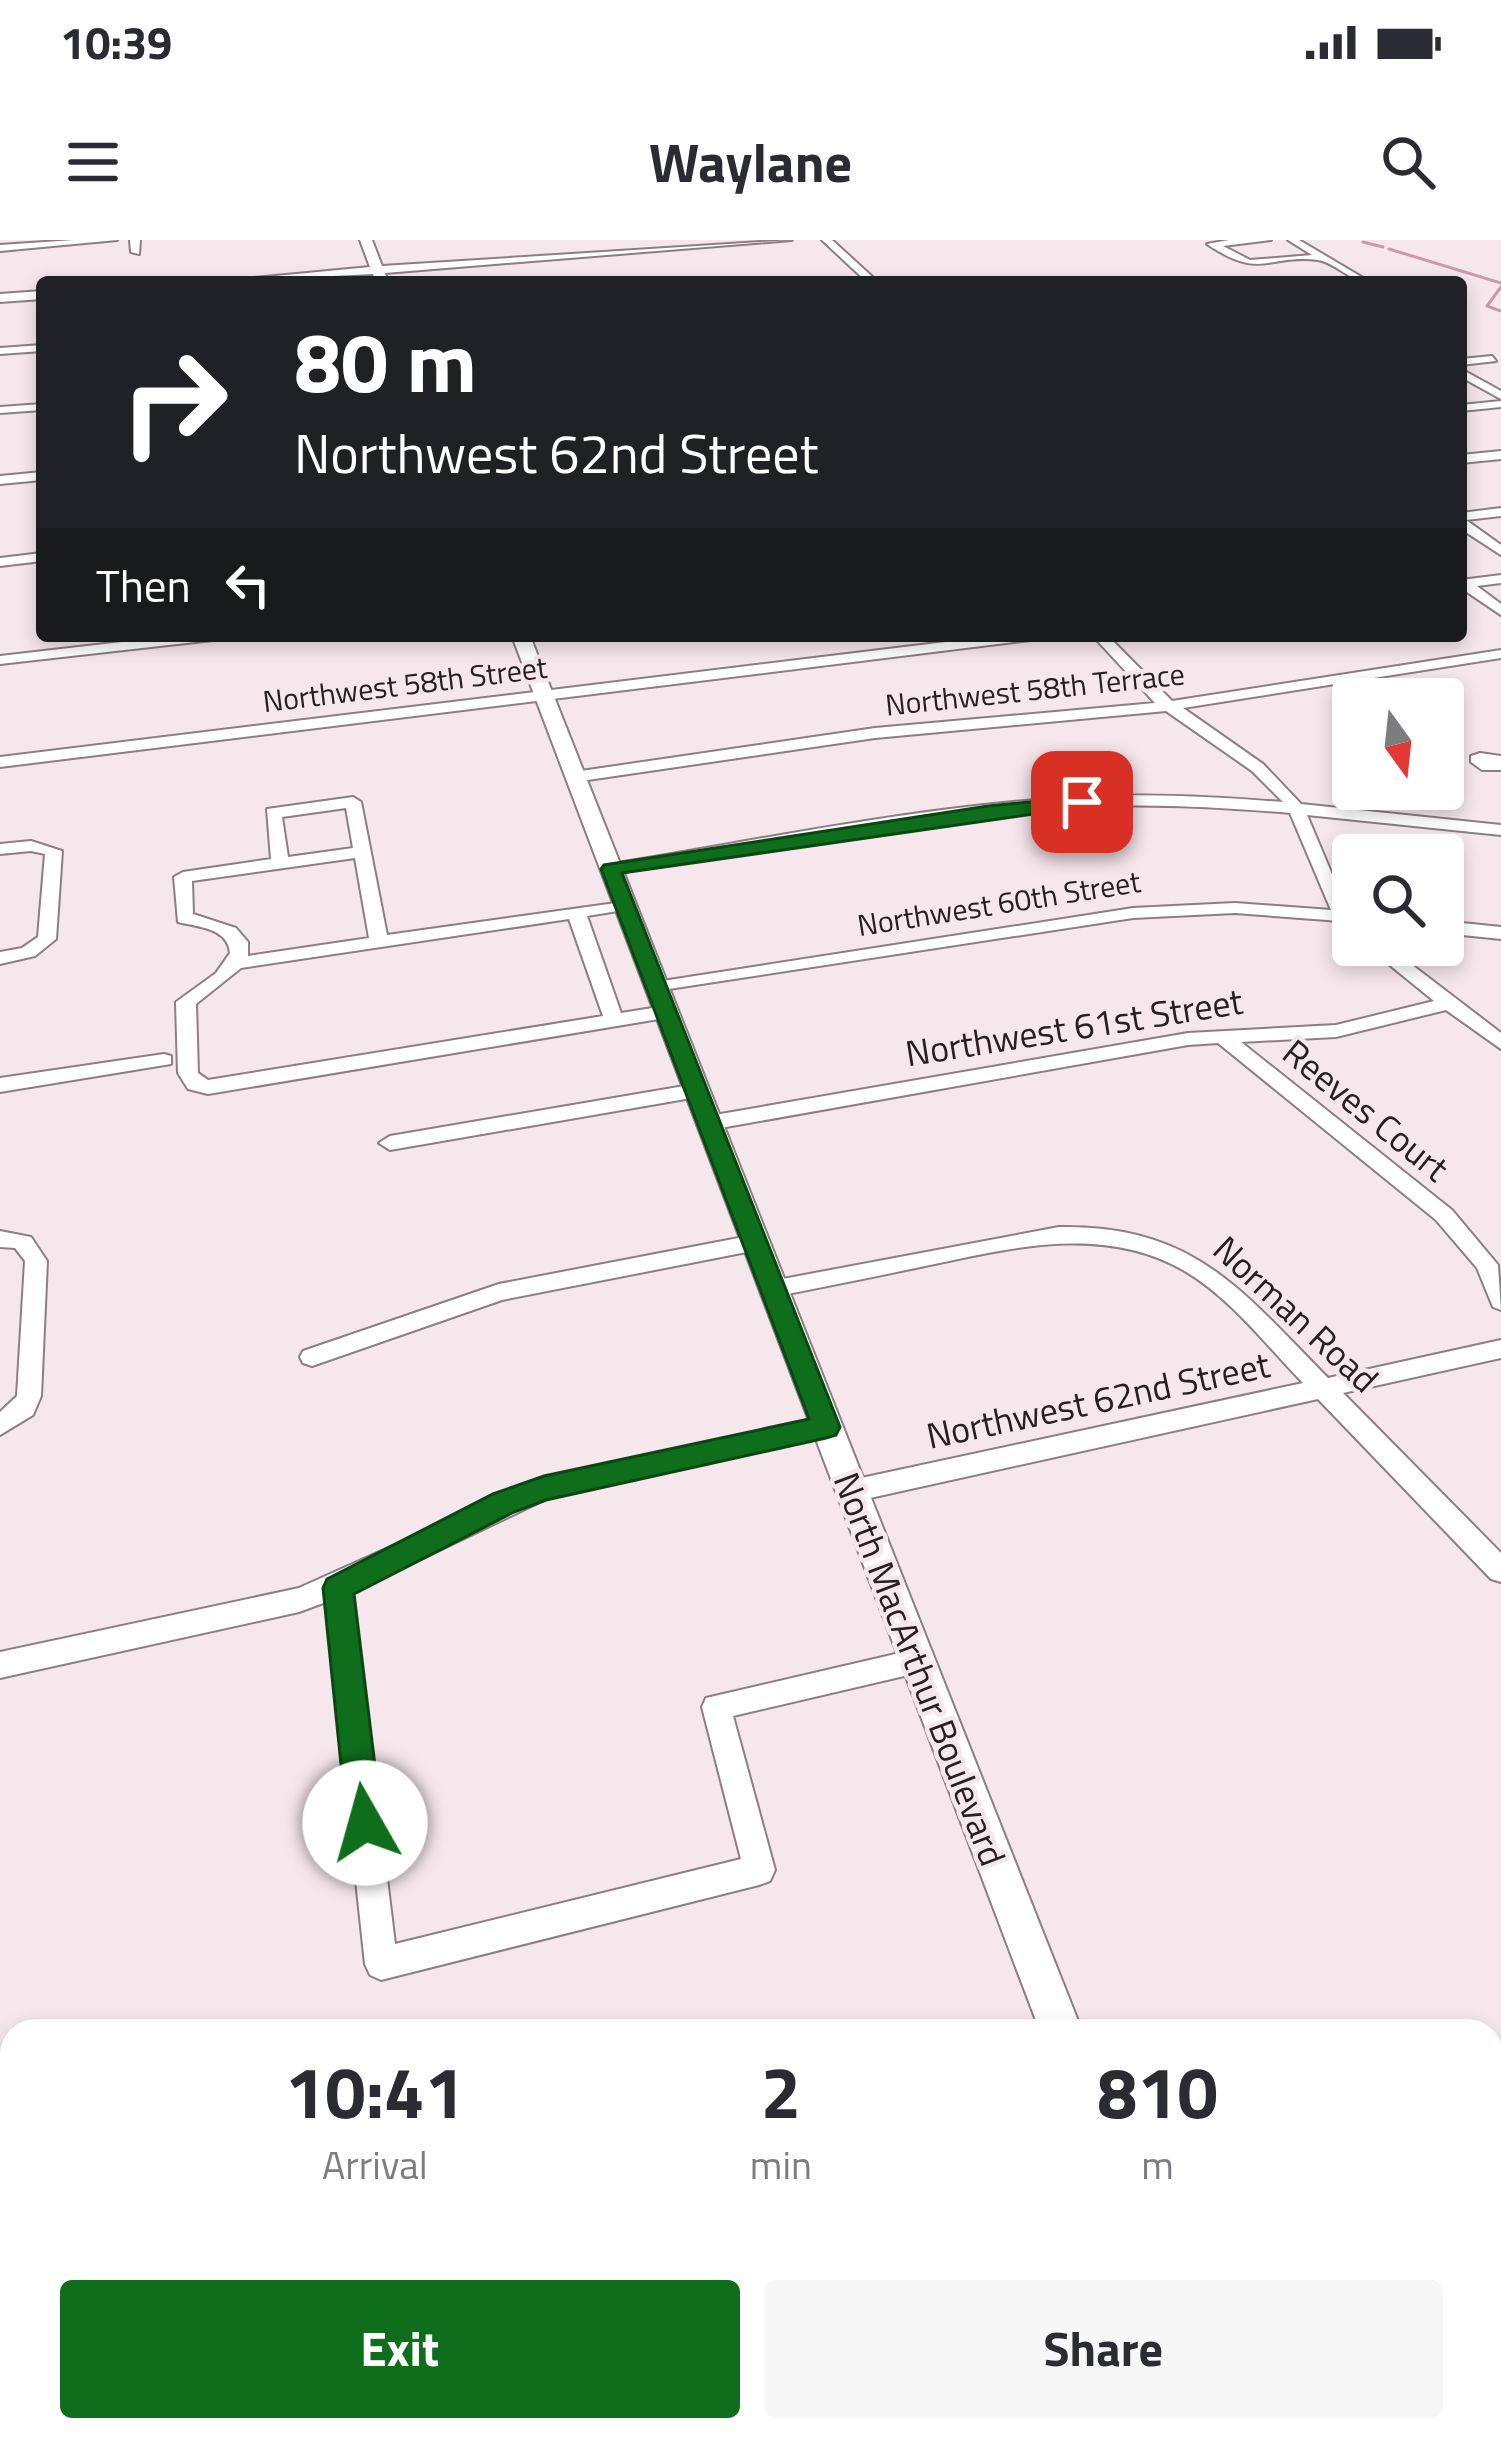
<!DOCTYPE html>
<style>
:root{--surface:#fff;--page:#f7f7f7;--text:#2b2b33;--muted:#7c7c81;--accent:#0e6e1b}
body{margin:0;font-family:"Titillium Web",sans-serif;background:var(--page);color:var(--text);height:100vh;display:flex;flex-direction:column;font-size:45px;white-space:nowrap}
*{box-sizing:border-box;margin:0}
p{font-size:39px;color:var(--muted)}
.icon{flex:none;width:66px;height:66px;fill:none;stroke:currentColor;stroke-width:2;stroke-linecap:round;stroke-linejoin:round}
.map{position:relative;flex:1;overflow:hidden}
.drawer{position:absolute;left:0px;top:1779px;width:1503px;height:423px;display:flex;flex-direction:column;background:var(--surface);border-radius:36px 36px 0 0;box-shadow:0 6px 18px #0003}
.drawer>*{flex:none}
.top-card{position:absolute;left:36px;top:36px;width:1431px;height:366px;border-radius:12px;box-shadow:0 6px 18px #0003;background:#202124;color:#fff;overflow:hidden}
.needle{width:78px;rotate:165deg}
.buttons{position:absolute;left:1332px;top:438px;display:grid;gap:24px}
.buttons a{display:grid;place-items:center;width:132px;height:132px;border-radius:12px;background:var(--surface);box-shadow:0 6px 18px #0003;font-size:60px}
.pin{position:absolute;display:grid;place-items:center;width:102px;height:102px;color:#fff;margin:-51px;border-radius:24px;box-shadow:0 6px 18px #0006}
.me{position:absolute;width:132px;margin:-66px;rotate:353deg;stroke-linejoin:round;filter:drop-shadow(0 0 9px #0008)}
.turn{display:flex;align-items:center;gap:42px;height:252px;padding:0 60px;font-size:54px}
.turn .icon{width:156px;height:156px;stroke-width:2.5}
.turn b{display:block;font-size:84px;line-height:102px}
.then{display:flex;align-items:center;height:114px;padding:0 60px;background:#0003;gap:24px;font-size:45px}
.eta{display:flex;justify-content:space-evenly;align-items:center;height:204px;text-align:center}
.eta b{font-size:72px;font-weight:700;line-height:84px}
.cta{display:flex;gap:24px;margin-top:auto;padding:24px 60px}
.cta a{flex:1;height:138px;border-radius:12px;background:var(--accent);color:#fff;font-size:48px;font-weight:700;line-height:138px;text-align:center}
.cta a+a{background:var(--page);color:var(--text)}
.status{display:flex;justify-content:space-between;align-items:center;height:84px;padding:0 60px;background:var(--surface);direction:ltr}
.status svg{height:33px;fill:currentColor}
header{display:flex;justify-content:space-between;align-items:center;height:156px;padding:0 60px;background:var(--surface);font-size:54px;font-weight:700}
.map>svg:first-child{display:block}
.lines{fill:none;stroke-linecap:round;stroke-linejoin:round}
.stream{stroke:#ca9aac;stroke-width:3}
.minor-casing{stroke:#8c7e83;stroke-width:4}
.major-casing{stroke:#8c7e83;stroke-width:4}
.minor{fill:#fff;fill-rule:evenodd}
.major{fill:#fff;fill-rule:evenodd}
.route{fill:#0e6e1b;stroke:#094812;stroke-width:3}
.labels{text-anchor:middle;stroke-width:9;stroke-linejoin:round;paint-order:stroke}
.far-street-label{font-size:30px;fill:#262022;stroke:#f6e7ec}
.street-label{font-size:36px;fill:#262022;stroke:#f6e7ec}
</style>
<div class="status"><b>10:39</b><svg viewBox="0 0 49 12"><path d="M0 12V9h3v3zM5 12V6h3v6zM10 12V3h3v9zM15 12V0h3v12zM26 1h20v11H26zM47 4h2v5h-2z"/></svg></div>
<header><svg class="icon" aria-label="menu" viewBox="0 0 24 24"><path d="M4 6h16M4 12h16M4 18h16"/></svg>Waylane<svg class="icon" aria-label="search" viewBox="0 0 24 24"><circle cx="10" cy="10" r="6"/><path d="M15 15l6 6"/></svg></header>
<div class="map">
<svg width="1501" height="2201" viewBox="0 0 1501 2201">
<rect width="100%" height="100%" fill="#f6e7ec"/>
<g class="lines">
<path class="stream" d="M1363 2 1383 7
M1389 9 1501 43
M1501 47 1487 66 1501 71"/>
<defs>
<path id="minor" d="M74 0H117L0 11V5Z
M130 0H140L139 14 131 12Z
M822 0H832L878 42H867Z
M1229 0H1271L1223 6 1250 20 1312 15 1288 0H1299L1370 42C1349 42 1337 23 1318 20 1266 14 1262 41 1207 4Z
M42 105V111L0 114V108Z
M1492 116 1496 121 1461 125V119Z
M1461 129 1501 151V159L1461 137Z
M1501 161V167L1461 171V165Z
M42 164V170L0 173V167Z
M1501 211V219L1461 223V215Z
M42 232V240L0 244V236Z
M1501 268V276L1466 280 1501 305V315L1461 289V273Z
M42 313V321L0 326V318Z
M1501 335V343L1477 346 1501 364V375L1461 348V340Z
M174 396H220L213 400 0 424V416Z
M995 396H1038L1031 400 0 527V517Z
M1093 396H1108L1172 461 1501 410V418L1183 468 1263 524 1301 564 1501 585V595L1307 575 1339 651 1353 672 1352 691 1340 681 1235 673 1133 678 649 752V744L656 742 1133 668 1235 663 1331 670 1290 573C1220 567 1150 563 1080 567 922 576 767 609 611 634L602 629 611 624C767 599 924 565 1082 557 1149 553 1216 557 1283 562L1252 531 1166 471 875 498 574 542 566 537 574 532 875 488 1155 463Z
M1480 513 1501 516V530H1482L1471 522V516Z
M353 557 361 562 387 695 630 661V669L587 676 621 773 665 766 675 772 665 778 208 854 188 849 178 833 176 762 216 733 230 713C228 688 198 687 178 682L174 637 183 632 271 619 267 569ZM346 568 353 608 288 617 282 577ZM355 618 369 698 248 716V702L236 688 193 674 192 641ZM569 679 603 776 208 840 198 833 196 764 241 728Z
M31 601 62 611 56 699 35 716 0 724V712L22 708 38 697 45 614 31 611 0 614V604Z
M1443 681 1501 687V699L1443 693Z
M1365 705H1386L1501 793V809L1446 770 1336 797 1241 802 1452 970 1498 1025 1501 1070 1493 1067 1477 1028 1436 980 1218 803 1188 805 709 890 698 883 709 876 1188 793 1336 785 1434 761Z
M164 814 171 816V824L0 852V838Z
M696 844 706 851 703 856 390 910 379 903 390 896Z
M1059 987C1194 985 1240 1049 1328 1138L1501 1100V1118L1343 1153 1501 1313V1342L1491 1339 1318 1159 852 1262 843 1258 839 1251 843 1244 852 1240 1303 1143C1266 1105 1230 1057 1183 1030 1102 984 1011 1008 925 1026 874 1037 823 1047 772 1057L760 1049 772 1041Z
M0 991 31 997 47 1021 41 1156 33 1175 0 1195V1172L17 1156 25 1021 15 1008 0 1007Z
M754 995 762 997 765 1003 762 1009 502 1060 312 1126 303 1123 300 1117 303 1111 499 1044Z
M826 1177 835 1180 839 1187 835 1194 548 1258 352 1352 395 1704 741 1619 702 1467 706 1458 917 1409 927 1412 931 1421 927 1430 917 1433 733 1476 775 1630 770 1641 759 1645 381 1740 370 1735 365 1724 326 1362 299 1372 0 1438V1412L299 1348 544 1238Z"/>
<path id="major" d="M360 0H372L382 26 792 0 385 33 388 42H376L373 34 212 42 370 27Z
M42 51V59L0 62V54Z
M512 396H530L1082 1791H1040Z
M1501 2087V2135L1491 2138V2090Z
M1211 2190H1289L1285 2201H1207Z"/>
</defs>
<use href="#minor" class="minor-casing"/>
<use href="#major" class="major-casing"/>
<use href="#minor" class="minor"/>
<use href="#major" class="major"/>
</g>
<path class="route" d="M1082 557 1092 562 1089 566 622 633 840 1187 836 1195 826 1198 546 1260 514 1272 354 1354 382 1583 377 1595 365 1600 353 1595 347 1583 323 1348 327 1339 493 1254 544 1236 809 1179 601 629 604 625 988 566Z"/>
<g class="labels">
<g class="far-street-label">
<text transform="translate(405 445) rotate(-7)" y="10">Northwest 58th Street</text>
<text transform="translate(1035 450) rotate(-6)" y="10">Northwest 58th Terrace</text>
<text transform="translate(999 664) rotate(-9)" y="10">Northwest 60th Street</text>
</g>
<g class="street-label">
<text transform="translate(1074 787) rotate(-9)" y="13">Northwest 61st Street</text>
<text transform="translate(1366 870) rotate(39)" y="13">Reeves Court</text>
<text transform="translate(1296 1074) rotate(43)" y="13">Norman Road</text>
<text transform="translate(1098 1160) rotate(-12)" y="13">Northwest 62nd Street</text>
<text transform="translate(920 1429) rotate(69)" y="13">North MacArthur Boulevard</text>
</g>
</g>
</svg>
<div class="buttons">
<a><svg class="needle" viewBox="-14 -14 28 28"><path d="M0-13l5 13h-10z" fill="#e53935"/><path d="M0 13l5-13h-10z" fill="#7c7c81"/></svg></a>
<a><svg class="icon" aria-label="search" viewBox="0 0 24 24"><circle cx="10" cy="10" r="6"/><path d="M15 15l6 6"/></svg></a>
</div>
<div class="pin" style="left:1082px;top:562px;background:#d93025"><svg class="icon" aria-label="arrive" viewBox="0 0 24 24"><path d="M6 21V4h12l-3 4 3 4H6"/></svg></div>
<svg class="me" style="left:365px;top:1583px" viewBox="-20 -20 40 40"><circle r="19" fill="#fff"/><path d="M0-13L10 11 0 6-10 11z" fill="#0e6e1b"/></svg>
<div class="top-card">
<div class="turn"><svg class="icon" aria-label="right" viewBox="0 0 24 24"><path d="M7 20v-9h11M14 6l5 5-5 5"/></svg><div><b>80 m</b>Northwest 62nd Street</div></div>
<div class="then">Then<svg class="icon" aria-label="left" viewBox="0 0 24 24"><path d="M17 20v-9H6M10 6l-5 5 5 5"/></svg></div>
</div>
<section class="drawer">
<div class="eta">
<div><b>10:41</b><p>Arrival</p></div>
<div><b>2</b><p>min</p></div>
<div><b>810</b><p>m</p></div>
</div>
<div class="cta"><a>Exit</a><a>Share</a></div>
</section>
</div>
